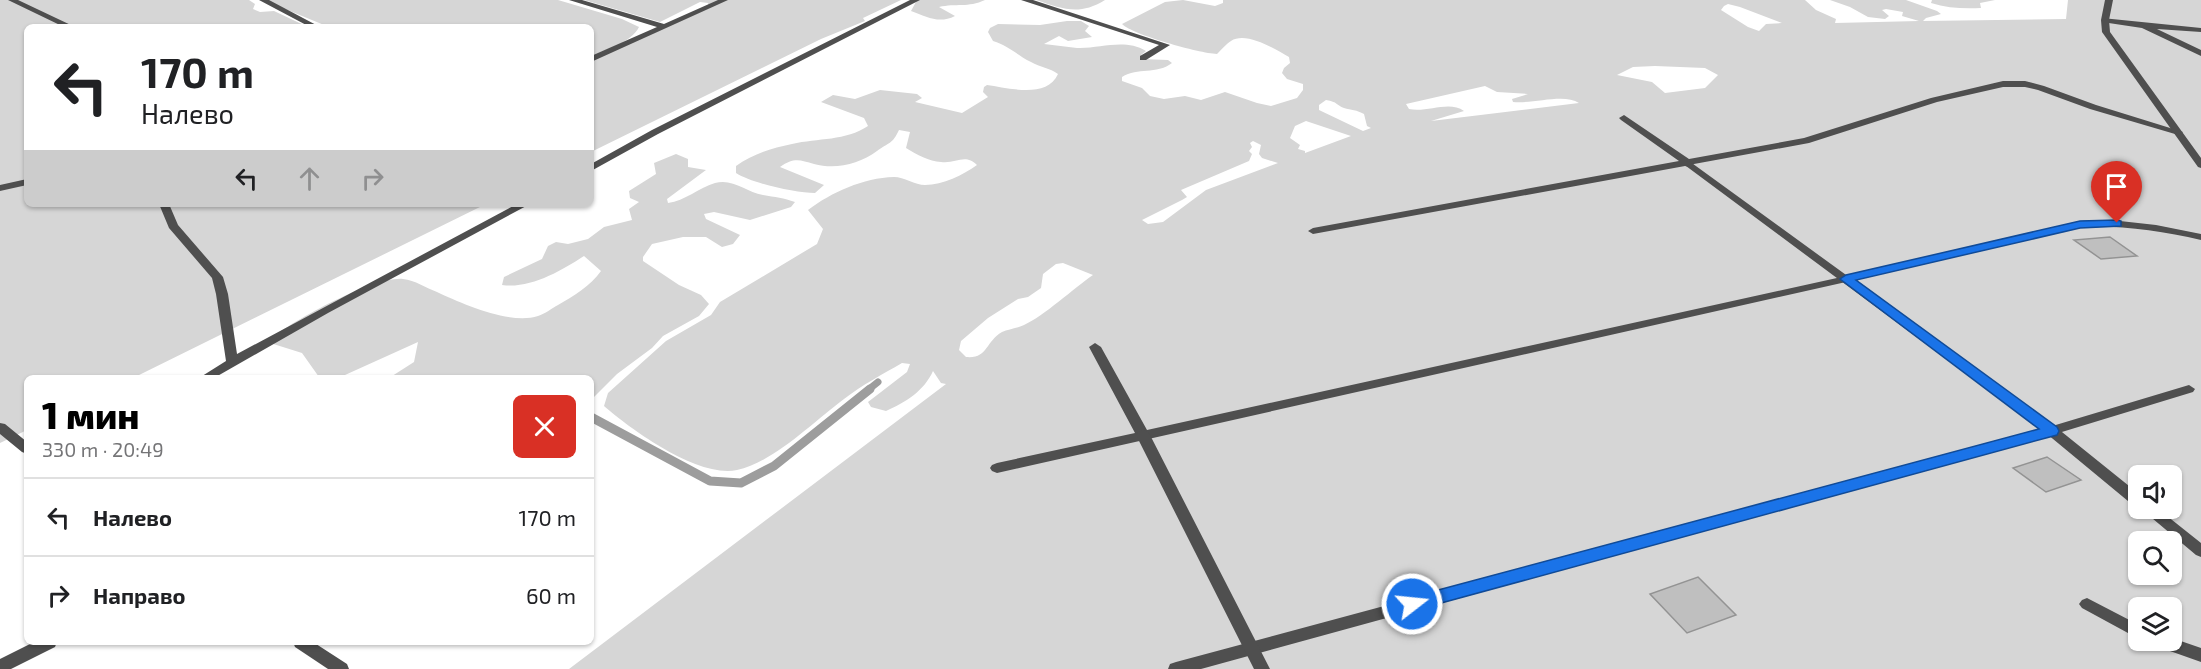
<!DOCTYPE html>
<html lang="ru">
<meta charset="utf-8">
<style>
:root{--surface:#fff;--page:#f2f2f2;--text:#202124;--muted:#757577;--line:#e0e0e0;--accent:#000}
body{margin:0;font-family:"Exo 2",sans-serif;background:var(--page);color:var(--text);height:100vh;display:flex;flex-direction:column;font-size:22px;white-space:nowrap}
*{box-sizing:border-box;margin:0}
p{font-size:20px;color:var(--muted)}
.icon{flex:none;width:33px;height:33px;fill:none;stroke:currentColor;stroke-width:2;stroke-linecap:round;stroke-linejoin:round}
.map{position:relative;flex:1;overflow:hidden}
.sheet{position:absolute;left:24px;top:375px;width:570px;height:270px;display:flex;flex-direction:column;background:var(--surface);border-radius:9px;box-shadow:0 2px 4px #0004}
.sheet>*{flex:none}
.top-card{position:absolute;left:24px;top:24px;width:570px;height:183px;border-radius:9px;box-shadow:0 2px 4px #0004;background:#fff;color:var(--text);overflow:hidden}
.fabs{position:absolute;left:2128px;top:465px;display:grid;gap:12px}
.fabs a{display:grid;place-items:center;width:54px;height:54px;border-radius:9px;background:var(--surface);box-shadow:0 2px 4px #0004;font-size:30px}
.pin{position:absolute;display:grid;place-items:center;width:51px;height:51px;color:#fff;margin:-62px -26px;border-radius:50% 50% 50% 0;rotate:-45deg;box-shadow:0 0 6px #0007}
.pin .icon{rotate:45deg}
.me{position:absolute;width:66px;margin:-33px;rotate:74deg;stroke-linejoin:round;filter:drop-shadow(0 0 4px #0008)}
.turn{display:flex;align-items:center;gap:21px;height:126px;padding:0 18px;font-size:27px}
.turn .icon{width:78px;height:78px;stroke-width:2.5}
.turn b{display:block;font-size:42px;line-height:51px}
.lanes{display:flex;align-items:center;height:57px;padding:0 18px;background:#0003;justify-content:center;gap:30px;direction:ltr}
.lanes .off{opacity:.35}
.round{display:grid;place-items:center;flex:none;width:63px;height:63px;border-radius:9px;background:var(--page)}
.summary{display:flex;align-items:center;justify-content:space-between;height:102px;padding:0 18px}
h1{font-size:36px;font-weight:800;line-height:45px;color:var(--accent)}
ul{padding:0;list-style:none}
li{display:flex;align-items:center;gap:18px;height:78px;padding:0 18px;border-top:2px solid var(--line)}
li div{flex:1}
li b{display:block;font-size:22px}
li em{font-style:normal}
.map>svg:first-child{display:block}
.green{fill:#d6d6d6;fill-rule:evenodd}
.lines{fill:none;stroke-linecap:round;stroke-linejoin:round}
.stream-far1{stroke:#9d9d9d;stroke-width:7}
.stream{stroke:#9d9d9d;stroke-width:9}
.building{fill:#bfbfbf;stroke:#939393;stroke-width:1.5}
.lane{fill:#4f4f4f;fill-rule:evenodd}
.street{fill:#4f4f4f;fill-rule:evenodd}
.route{fill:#1a73e8;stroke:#114b97;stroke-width:1.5}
</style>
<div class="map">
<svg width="2201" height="669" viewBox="0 0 2201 669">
<rect width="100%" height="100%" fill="#fff"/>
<path class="green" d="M0 0H249L255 4 253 9 260 12 274 11 308 27H27V204H486L133 378H27V430L0 443Z
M263 0H558L622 19 639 27C631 43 606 49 591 56V27H329Z
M584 0H901L863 18 865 21 821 39 591 152V61L709 8 708 3 700 2 660 22Z
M917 0H985C968 8 956 3 939 7L955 16C939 24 927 17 911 11Z
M1036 0H1105C1079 16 1063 9 1036 0Z
M1183 0 1215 6 1223 3V0H1805L1816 10 1836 19 1835 23 1919 21 1902 16 1903 12 1886 9 1882 10 1889 16 1885 19 1868 17 1850 7 1830 0H1906L1937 11 1941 14 1926 18 1923 21 2066 19 2068 0H2201V669H569L946 384 941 383 933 371C924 391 906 402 886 411L871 407 868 402 907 372 910 364 902 363C883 374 862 385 844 399 813 422 774 462 737 470 698 478 633 431 604 406L608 393 666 341 711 315 720 302 817 244 823 229 808 210C832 192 863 178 894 177 904 177 915 185 925 185 943 185 963 175 977 165 965 153 956 164 941 162 929 161 917 155 906 148L910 132 899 130C892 145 889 142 877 151 859 164 836 170 814 164 800 160 794 157 780 167L824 185 815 193C796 193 751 183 736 173V166C753 154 772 148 792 144 818 138 846 141 868 126L864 118 821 102 833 95 855 99 880 90 917 94 922 98 915 102 962 113 988 97 983 92 984 87 987 85C1009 88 1047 99 1058 74 1050 68 1040 67 1031 62 1017 55 1009 46 993 41L988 32 990 28 998 24 1040 25 1067 21H1081L1089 26 1085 31 1092 37 1068 41 1059 36 1044 44C1055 45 1066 47 1077 48 1100 49 1124 38 1146 51L1141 55V59L1168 60 1172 63C1156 75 1138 67 1122 77V81L1142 88 1150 96 1164 99 1185 96 1201 100 1225 92 1257 103 1271 106 1297 98 1303 90V84L1287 79 1282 73 1284 68 1290 63 1289 57C1275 49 1246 31 1231 41 1226 44 1221 50 1217 54 1199 53 1133 35 1122 24L1165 2ZM1728 4 1740 7 1782 23 1766 24 1759 31 1748 27 1721 10 1724 6ZM1655 66 1705 68 1718 75 1705 88 1665 93 1652 82 1617 75 1633 67ZM1485 86 1497 92 1528 94 1512 99 1513 102C1534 104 1564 93 1579 103L1431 121 1464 111C1449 100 1427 113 1409 109L1406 104ZM1326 100C1338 102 1336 105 1344 108 1351 110 1357 110 1364 114L1367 126 1371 128 1363 131 1319 110V105ZM1306 121 1351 136 1305 153V151L1298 149 1300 145 1290 138 1295 126ZM1253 141 1261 145 1259 154 1262 158 1278 163 1206 190 1163 222 1148 224 1142 220 1182 200 1187 197 1181 190 1249 161 1252 154 1249 151 1252 147 1250 143ZM1063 263 1093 275C1074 288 1044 316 1024 325 1018 328 1009 329 1002 332 985 342 988 359 966 357L959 350 961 341 988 318 1018 299 1028 297 1041 288 1043 274 1056 264ZM2139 476H2172V508H2139ZM2139 542H2172V574H2139ZM2139 608H2172V640H2139Z
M1932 0H1995L1980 3 1981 8C1964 9 1947 8 1931 3Z
M676 154 688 159V167L706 170 667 199 668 203C685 201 698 188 715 183 733 178 746 192 763 195 775 197 784 198 795 202L791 207 750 220 714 212 704 214 706 219 740 235 733 244 722 247 706 237H683L652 244 643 257V261L679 285 701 295 709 304 699 316 663 336 652 348 617 374 591 400V378H389L414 362 418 342 345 375 319 377 302 353 267 342C289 322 374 276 403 279 415 280 426 288 437 292 463 304 510 325 538 316 545 314 552 308 558 305 574 296 590 286 601 271L584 256C561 271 530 289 502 285L504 277 542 259 548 246 556 242 568 244 588 239 604 227 632 220 629 209 639 202 630 198 629 191 656 174 654 163Z"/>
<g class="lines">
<path class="stream-far1" d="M868 390 878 382"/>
<path class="stream" d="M591 417 710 481 741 483 774 466 870 389"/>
</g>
<path class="building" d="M2110 237 2137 256 2101 259 2074 240Z
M2047 457 2081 480 2046 492 2013 468Z
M1698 577 1736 615 1687 633 1650 594Z"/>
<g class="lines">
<path class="lane" d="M8 0H18L75 27H64Z
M259 0H269L320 27H310Z
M569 0H582L664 24 718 0H728L591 62V56L657 27Z
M910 0H920L658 134 591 171V164L652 130Z
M1021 0H1033L1170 45 1146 60H1140V56L1159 45Z
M2102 18 2201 28V32L2157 29 2201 50V56L2142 28 2102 22Z
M2003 81H2025L2044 86 2096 105 2183 132 2181 134H2175L2090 109 2038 90 2025 87H2003L1937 102 1809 143 1694 164 1689 167 1685 166 1313 234 1308 231 1313 228 1679 161 1621 120 1619 118 1624 115 1689 159 1804 138 1931 98Z
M27 179V185L0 191V185Z
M159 204H169L178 225 223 277 228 294 237 354 517 204H530L328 313 214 378H199L226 361 216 294 212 278 169 228Z
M2111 220 2156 225 2201 234V240C2161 231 2121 225 2080 227L1846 282 997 473 992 471 990 468 992 465 997 463 1135 433 1089 347 1095 343 1101 347 1147 430 1846 276 2080 221Z
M2189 385 2195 389 2193 392 2052 435 1201 669H1168L1170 664 1176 662 2049 427Z
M0 423 5 424 27 442V454L22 452 0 434Z
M2087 598 2139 625V639L2082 608 2079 604 2082 600Z
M2172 638 2201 648V662L2153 645 2151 640H2172Z
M34 642H57L55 647 11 669H0V659Z
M293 642H313L347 664 349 669H328L295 647Z"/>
<path class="street" d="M2105 0H2113L2109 20 2110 32 2201 158V168L2198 167 2102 32 2101 20Z
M1689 161 2057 428 2139 494V507L2134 506 2047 434 1686 166V162Z
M1143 430 1148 432 1150 435 1270 669H1254L1136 435 1138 432Z
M2140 508H2157L2201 543V557L2196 555Z"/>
</g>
<path class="route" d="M2117 220 2121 221V226L2080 228 1856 280 2057 427 2059 431 2057 435 1412 611 1406 609 1403 604 1406 599 1412 597 2039 429 1840 279 1846 275 2080 221Z"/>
</svg>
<div class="fabs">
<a><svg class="icon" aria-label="sound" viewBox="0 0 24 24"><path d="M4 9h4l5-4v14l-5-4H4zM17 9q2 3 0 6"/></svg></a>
<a><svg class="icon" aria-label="search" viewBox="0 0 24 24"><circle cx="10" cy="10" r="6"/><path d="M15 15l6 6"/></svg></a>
<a><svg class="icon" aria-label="layers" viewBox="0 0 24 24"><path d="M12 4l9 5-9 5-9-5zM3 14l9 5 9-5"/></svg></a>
</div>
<div class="pin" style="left:2117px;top:223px;background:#d93025"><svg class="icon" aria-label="arrive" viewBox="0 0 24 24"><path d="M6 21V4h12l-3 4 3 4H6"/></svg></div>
<svg class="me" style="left:1412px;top:604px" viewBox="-20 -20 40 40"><circle r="17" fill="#1a73e8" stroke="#fff" stroke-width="3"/><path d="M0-11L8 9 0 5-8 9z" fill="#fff"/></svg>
<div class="top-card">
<div class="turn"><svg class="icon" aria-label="left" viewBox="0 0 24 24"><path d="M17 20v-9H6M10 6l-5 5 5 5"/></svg><div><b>170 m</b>Налево</div></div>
<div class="lanes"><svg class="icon" aria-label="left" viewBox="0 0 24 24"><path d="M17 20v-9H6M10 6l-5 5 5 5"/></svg><svg class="icon off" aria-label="ahead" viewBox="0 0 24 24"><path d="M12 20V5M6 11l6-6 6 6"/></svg><svg class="icon off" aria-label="right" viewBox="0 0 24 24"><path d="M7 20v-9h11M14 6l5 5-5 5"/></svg></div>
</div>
<section class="sheet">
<div class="summary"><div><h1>1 мин</h1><p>330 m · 20:49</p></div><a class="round" style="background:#d93025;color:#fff"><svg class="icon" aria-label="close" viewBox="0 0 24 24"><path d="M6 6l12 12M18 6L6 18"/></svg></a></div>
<ul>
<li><svg class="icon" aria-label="left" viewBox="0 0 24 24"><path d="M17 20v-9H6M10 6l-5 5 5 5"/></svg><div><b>Налево</b></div><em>170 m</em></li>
<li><svg class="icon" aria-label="right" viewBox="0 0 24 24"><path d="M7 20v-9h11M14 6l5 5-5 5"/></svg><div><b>Направо</b></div><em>60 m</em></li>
</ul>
</section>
</div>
